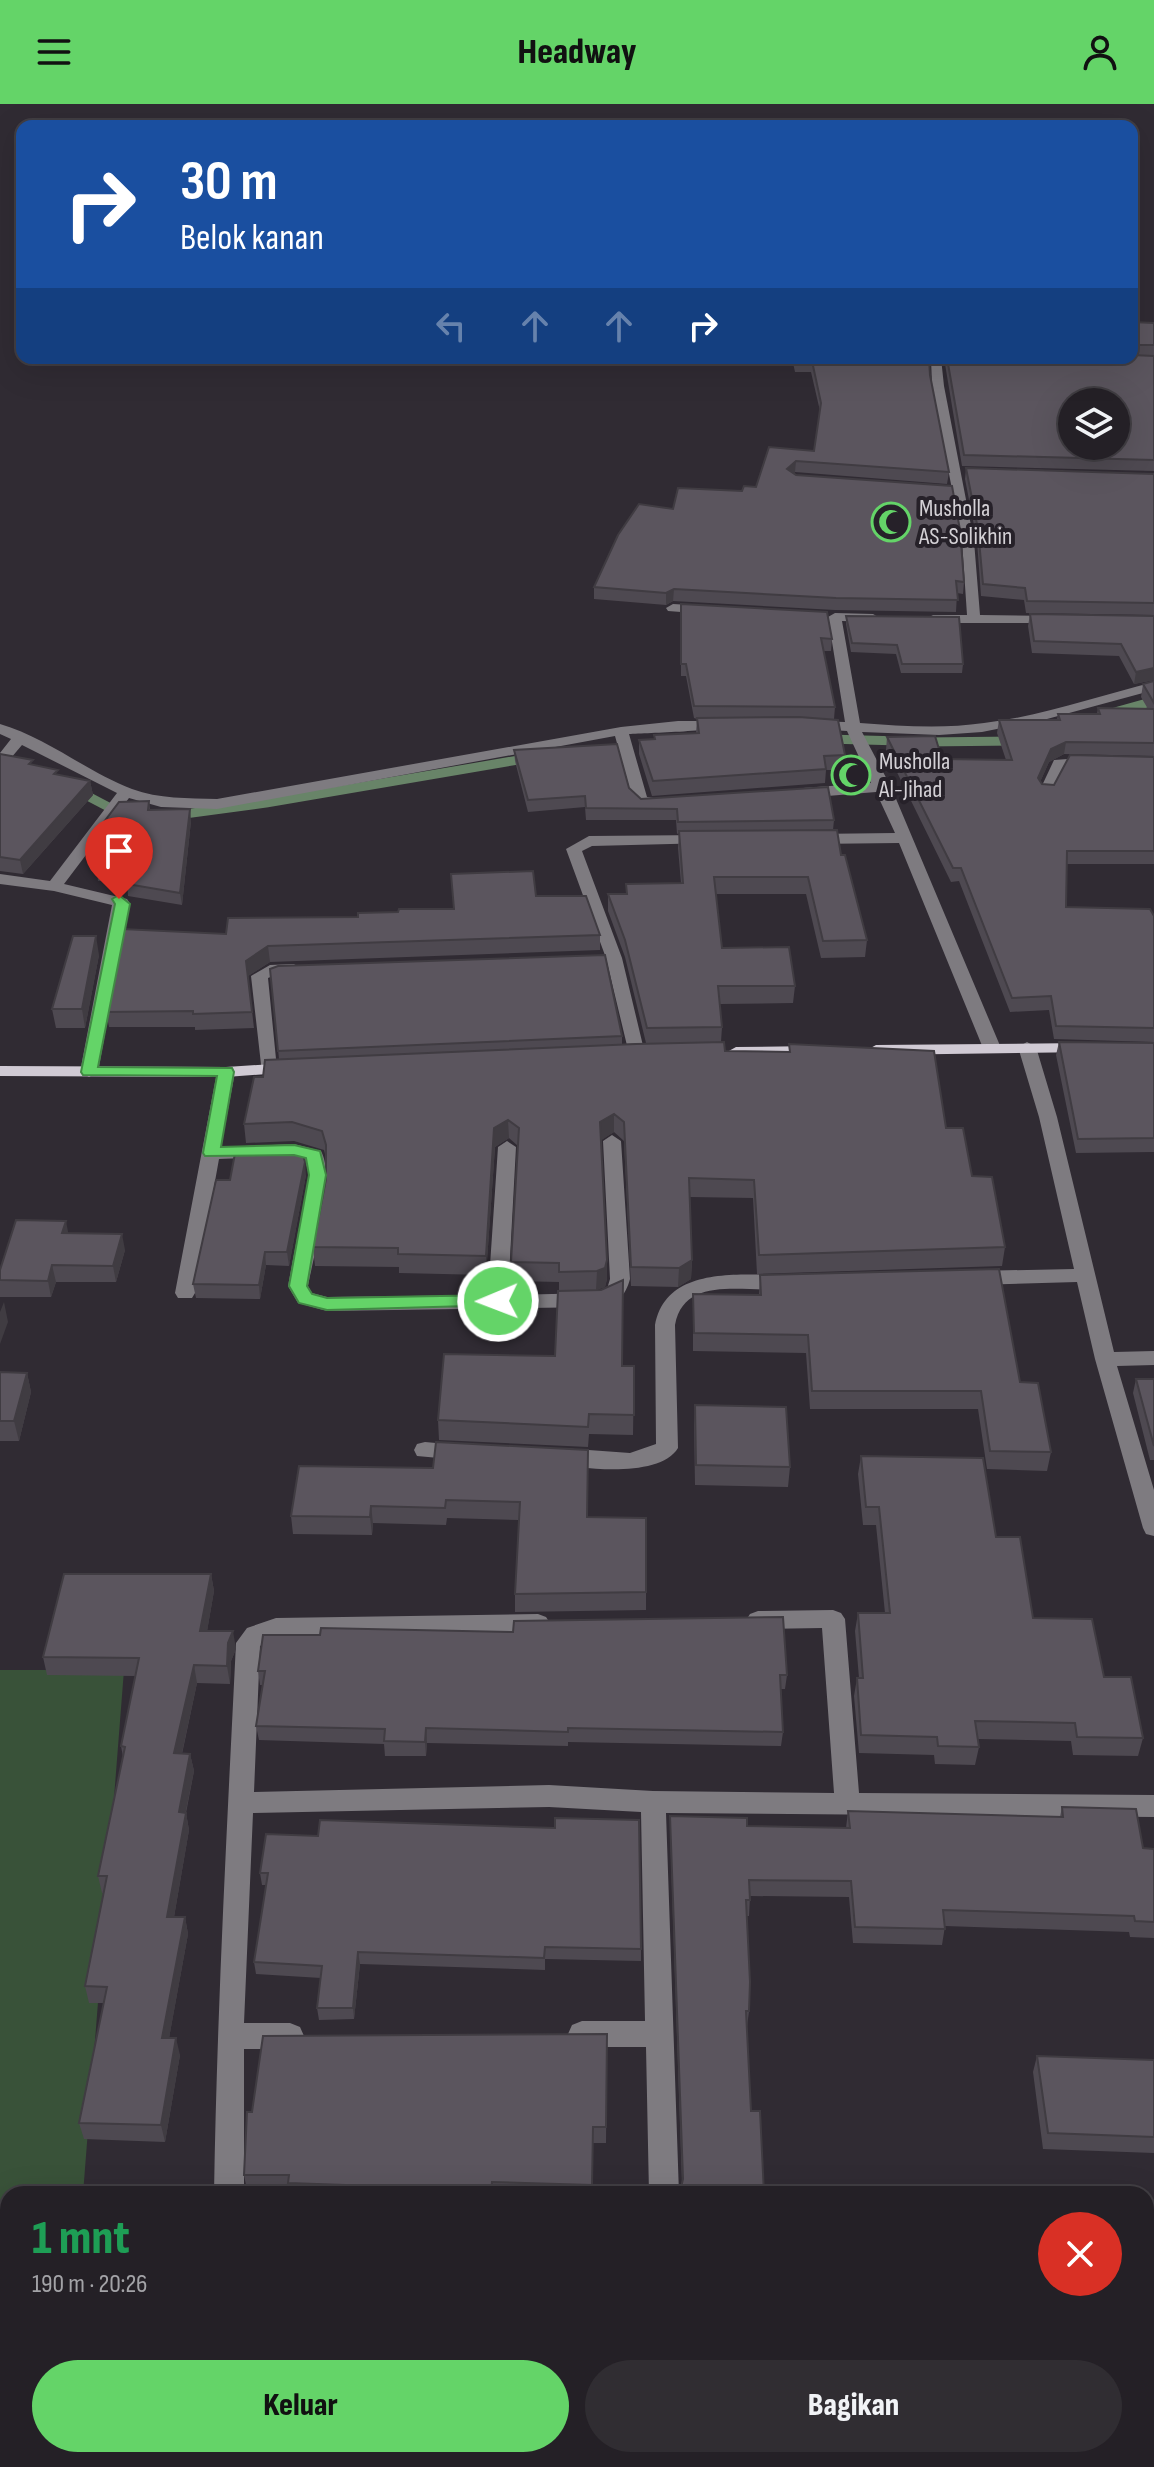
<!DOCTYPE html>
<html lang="id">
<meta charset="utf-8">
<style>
:root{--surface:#242026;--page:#302d32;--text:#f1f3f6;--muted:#a3a3a7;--line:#413e43;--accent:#64d468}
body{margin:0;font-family:"Sofia Sans Condensed",sans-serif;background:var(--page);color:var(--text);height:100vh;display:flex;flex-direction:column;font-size:30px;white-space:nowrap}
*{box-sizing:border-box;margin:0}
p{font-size:26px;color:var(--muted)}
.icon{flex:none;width:44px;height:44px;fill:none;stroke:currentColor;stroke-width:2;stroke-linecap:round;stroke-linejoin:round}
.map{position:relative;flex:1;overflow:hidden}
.sheet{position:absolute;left:0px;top:2082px;width:1154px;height:282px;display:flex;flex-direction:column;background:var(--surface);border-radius:24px 24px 0 0;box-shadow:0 8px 32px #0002,0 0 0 2px var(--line)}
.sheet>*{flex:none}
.top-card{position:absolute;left:16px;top:16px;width:1122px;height:244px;border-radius:16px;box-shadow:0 8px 32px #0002,0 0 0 2px var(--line);background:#1a4fa0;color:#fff;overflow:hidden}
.tools{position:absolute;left:1058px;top:284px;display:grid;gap:16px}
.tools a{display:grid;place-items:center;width:72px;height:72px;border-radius:50%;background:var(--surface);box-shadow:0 8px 32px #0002,0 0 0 2px var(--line);font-size:40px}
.pin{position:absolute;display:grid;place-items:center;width:68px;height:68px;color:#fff;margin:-82px -34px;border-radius:50% 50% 50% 0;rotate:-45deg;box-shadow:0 0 8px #0007}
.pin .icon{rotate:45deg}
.me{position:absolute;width:88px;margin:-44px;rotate:269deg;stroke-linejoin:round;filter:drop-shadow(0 0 6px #0008)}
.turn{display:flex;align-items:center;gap:28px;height:168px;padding:0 32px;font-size:36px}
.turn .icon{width:104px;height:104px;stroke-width:2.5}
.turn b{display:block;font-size:56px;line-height:68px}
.lanes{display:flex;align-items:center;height:76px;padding:0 32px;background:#0003;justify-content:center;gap:40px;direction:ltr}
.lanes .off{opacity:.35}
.round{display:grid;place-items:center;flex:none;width:84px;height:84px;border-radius:42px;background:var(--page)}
.summary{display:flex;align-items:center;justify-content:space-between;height:136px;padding:0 32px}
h1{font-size:48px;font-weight:800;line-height:60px;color:#1e9e55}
.cta{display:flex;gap:16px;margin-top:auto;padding:16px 32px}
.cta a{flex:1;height:92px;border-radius:48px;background:var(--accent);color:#111;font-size:32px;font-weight:800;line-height:92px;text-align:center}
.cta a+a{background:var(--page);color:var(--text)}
header{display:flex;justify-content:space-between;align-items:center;height:104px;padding:0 32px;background:var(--accent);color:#111;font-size:36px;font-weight:800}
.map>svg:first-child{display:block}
.green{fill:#395239}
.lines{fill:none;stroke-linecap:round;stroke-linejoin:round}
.stream{stroke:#688468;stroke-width:9}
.minor{fill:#7e7b80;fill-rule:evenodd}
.major{fill:#d0cad4;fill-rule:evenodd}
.wall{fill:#4e4951}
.shaded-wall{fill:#403c42}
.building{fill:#5b555e;stroke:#403c42;stroke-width:2;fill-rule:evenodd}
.route{fill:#64d468;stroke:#418a44;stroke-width:2}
.labels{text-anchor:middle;stroke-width:8;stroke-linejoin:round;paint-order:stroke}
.far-poi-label{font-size:24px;fill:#d4d1d6;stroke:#262129;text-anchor:start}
</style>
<header><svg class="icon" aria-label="menu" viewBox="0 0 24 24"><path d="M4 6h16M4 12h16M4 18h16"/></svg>Headway<svg class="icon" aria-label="person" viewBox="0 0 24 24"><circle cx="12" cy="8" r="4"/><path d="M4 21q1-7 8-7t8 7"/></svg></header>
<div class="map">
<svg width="1154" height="2363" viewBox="0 0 1154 2363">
<rect width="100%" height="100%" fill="#302b33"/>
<path class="green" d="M0 1566H124L83 2090H8V2356L0 2363Z"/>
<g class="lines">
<path class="stream" d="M1111 609 1154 597
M827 635 901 637
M923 638 1017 637
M76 686 120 709
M177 711 266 699 530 654"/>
<path class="minor" d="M931 254H941L944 282 974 437 980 511 1053 512 1058 513V519H933L926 515 933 511H967L962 437 932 282Z
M673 500 707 502 714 506 707 510 668 507 666 504Z
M835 509 873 510 880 514 873 518 842 517 860 619C901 622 943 625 984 619 1042 612 1098 592 1154 578V586L1047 615 982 628 939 631 862 628 891 683 1001 944 998 948 992 949 983 944 899 739 813 740 805 735 813 730 895 729 876 688 803 694 795 689 803 684 871 679 847 627 812 625 805 621 812 617 845 618 828 513Z
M678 617H724L731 621C723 627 647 629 629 630L647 693 668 696V702C658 705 640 704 633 697L615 632 217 705 161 703 129 694 64 780 127 795 129 798 98 968 89 973 80 968 112 801 54 787 0 780V770L50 777 117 689 22 641 5 661 0 662V649L11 635 0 630V620C46 633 87 668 132 685 159 695 188 694 217 695L621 623Z
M1095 653 1100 654V660L1065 663 1052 691H1042L1039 688 1054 656Z
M705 731 710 733V739L592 742 582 747 622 854 645 950 642 954H630L606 854 566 745 589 732Z
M294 860 302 865 300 869 278 870 268 874 277 965 274 969H262L251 872 270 861Z
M1027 938 1036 943 1057 1013 1114 1248 1154 1247V1261L1117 1262 1154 1386V1432L1146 1430 1143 1424 1095 1255 1077 1178 974 1181 964 1174 974 1167 1074 1165 1039 1013 1018 943Z
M226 963 235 968 221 1043 294 1040 321 1047C336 1075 314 1149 308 1182L312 1189 327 1193 488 1191 498 1043 507 1037 516 1043 508 1191 597 1189 607 1185 610 1175 603 1037 612 1031 621 1037 630 1175C625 1193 618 1198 600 1203L327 1207 298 1199 288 1182 309 1071 305 1055 294 1052 219 1055 195 1189 192 1194H178L175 1189 217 968Z
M787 1171 794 1173 797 1178 794 1183C756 1193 685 1166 675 1221L678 1344C660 1374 582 1366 553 1358L550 1352 553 1346 561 1344 630 1349 656 1340 655 1221C666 1161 741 1171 787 1171Z
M425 1338 469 1342 472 1348 469 1354 461 1356 417 1352 414 1346 417 1340Z
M833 1506 841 1509 845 1515 859 1689 1154 1691V1713L666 1709 679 2090H649L646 1943H582L572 1939 568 1930 572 1921 582 1917H645L641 1708 549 1703 253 1709 244 1919H290L300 1923 304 1932 300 1941 290 1945H244V2090H214C217 1905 227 1723 236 1539L247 1524 276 1514 538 1510 546 1513 550 1519 546 1525 538 1528 277 1532 260 1542 254 1688 549 1681 653 1687 834 1689 822 1524 758 1525 750 1522 746 1516 750 1510 758 1507Z"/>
<path class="major" d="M1084 939 1093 944 1090 948 876 951 867 946 876 941Z
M816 942 822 943 825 947 822 951 736 953 727 948 736 943Z
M288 959 294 960 297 964 294 968 226 973 0 972V962L226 963Z"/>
</g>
<path class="wall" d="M1132 218 1154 219V367L962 362 944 254H1132Z
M792 254H929L930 271 949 368 947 380 795 368 794 369 964 478 963 490 957 489 956 508 835 506 673 497 666 501 594 495V483L673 405 756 383 769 343 814 347 820 307 811 268H795Z
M966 364 1154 370V511L1026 509 1024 496 981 492 977 437 965 375Z
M681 500 832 535 831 547H824L835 603 834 615 845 651 843 666H826L825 679 652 692 639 650V636L654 635V631L696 629 697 615 694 614 686 572H681Z
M1030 510 1154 512V576L1134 580 1119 552 1032 549 1028 522Z
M846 512 963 560 962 569H901L896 550 851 548 846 520Z
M1154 577V652L1064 650 1049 658 1040 678 1042 680 1054 681 1154 653V760H1067L1066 803 1154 812V938L1054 935 1049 906 1010 908 959 777 951 778 886 646 887 633 942 655 1006 656 997 629 999 616H1057L1058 610H1097L1098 604 1148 605 1141 593 1143 580Z
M514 646 629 684 641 695 834 716 833 726 867 836 865 853 821 854 806 790H716L722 844 795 882 793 899 720 900 722 923 721 938 725 947 789 948V940L946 1024 972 1072 1005 1143 1002 1162 757 1170 753 1094 690 1093 692 1156 691 1175 678 1183 631 1182 624 1037 614 1028 601 1036 607 1156V1175L605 1183 596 1186 559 1187V1178L512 1177 511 1158 518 1042 509 1034 495 1043 486 1171 399 1169V1163L315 1162 313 1143 326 1075V1054L324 1046 294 1037 246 1039 244 1020 263 973 279 955 270 865 622 932V940L646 939 625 853 608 807V790H626V780L681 779 678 744 679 729 677 730 676 716H586L585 703 528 708 515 657Z
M0 650 34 661 59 671 90 677 93 691 23 770 0 767Z
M149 697 150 706 191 717 182 801 128 792 127 776 98 777 97 765Z
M536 792 600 831V846L270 858 248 872 254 924 195 926V923H109L106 908 226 830 358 813 453 805Z
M99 851 85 924H56L52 905Z
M1059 938 1154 939V1065V1048L1076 1049 1056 951Z
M306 1071 289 1162 266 1161 260 1195 196 1194 193 1180 230 1076Z
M68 1129 125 1146 116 1178H56L51 1193H0V1166Z
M760 1171 1020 1278 1051 1348 1047 1367 987 1365 978 1305H810L806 1249 693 1247V1190L759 1191Z
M622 1262H634L633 1331 589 1330 588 1343 439 1336 438 1316Z
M0 1268 27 1269 31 1288 19 1337H0Z
M1136 1275H1154V1356H1150L1133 1289Z
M695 1301 790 1363 788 1383 695 1381 694 1321Z
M861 1352 996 1433 1033 1514 1104 1573 1143 1634 1138 1652 1073 1651 1071 1637 978 1635 979 1643 975 1661 935 1660 934 1651 859 1649 854 1592 857 1574H859L855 1527 858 1509H885L876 1421H863L858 1370Z
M433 1364 587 1413 646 1488V1506L515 1508V1490L519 1416 447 1414 446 1421 373 1419 372 1431 293 1430 291 1412Z
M211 1470 214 1487 207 1527 236 1545 231 1557 230 1580 197 1579 182 1650H190L194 1667 186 1709 189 1726 174 1813H185L188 1830 169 1934 180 1951 165 2038 84 2035 79 2019 104 1899H89L85 1882 104 1789H102L98 1772 123 1653 121 1642 135 1572 47 1571 43 1553Z
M258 1567 787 1571 785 1585H781L783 1628 781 1642 568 1638V1642L427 1639 426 1652H385L384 1640 259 1636 256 1622 263 1581H260Z
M1062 1703 1143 1744 1154 1745V1834L1130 1833 1129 1828 945 1822 942 1841 853 1839 849 1793 750 1792 749 1812H747L749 1907 747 1923 751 2007 764 2090H680L682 2081 670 1728V1712L747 1722 846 1724 848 1707 1060 1713Z
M266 1730 641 1845V1857L545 1855V1866L360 1860 354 1915 319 1916 317 1904 321 1874 256 1870 254 1858 266 1781H262L260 1769Z
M607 1930 606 2039H593L592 2090H290L289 2087 247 2086 244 2071 252 2008Z
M1037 1952 1154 1956V2049L1043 2045 1033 1968Z"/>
<path class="shaded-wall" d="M796 357 795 368 786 376 787 365Z
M674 485 673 497 666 501V489Z
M1154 564V576L1134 580 1136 568Z
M1066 638 1064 650 1049 658 1036 687 1038 674 1051 645Z
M90 677 93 691 23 770 20 756Z
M190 705 191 717 182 801 180 789Z
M96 832 99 851 85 924 82 905Z
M268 842 270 858 248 872 254 924 246 857Z
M614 1010V1028L600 1037V1018Z
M508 1016 509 1034 495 1043 486 1171V1152L494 1024Z
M305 1058 306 1071 289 1162 287 1148Z
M66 1117 69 1133 62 1129Z
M122 1130 125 1146 116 1178 113 1162Z
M265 1148 266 1161 260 1195 259 1181Z
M607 1156V1175L605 1183 596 1186 597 1167Z
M692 1156 691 1175 678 1183 679 1164Z
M52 1161 56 1178 51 1193 48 1177Z
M4 1198 8 1218 0 1240V1208Z
M27 1269 31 1288 19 1337 14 1317Z
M371 1402 373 1419 372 1431 370 1413Z
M211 1470 214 1487 204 1545 200 1527Z
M233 1527 236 1545 231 1557 230 1580 227 1562 228 1539Z
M194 1561 197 1579 178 1667 174 1649Z
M426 1624 427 1639 426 1652 425 1638Z
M190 1650 194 1667 182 1726 179 1708Z
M186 1709 189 1726 171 1830 167 1813Z
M185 1813 188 1830 166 1951 162 1934Z
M358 1848 360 1860 354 1915 353 1904Z
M176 1934 180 1951 165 2038 161 2021Z
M104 2356H113L111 2363H103Z"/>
<path class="building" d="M1132 218 1154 219V241H1132Z
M1132 251 1154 252V356L964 351 947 254H1132ZM1072 298H1116V342H1072Z
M795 254H929L930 271 949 368 796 357 787 365 796 371 952 382 960 426 964 478 956 477 958 496 836 494 674 485 666 489 594 483 618 431 639 400 673 405 678 384 742 387 744 382 756 383 769 343 814 347 821 299 812 257H796Z
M966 364 1154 370V499L1027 497 1025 484 983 480 978 425Z
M681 500 827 508 832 535 821 534 835 603 694 602 686 560H681Z
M1030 510 1154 512V564L1136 568 1121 540 1034 537Z
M846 512 959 513 963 560H902L897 541 852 539Z
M1154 577V599L1143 580Z
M1098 604 1154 605V639L1066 638 1051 645 1038 674 1042 680 1054 681 1070 651 1154 653V747H1067L1066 803 1150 805 1154 812V924L1056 922 1051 892 1012 894 961 764H953L887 633 935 632 942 655 1012 656 999 616H1060L1058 610H1100Z
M799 613 838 616 845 651 824 652 826 665 653 677 639 636 655 635 654 631 699 629 697 614Z
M617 640 629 684 641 695 828 683 834 716 678 718 677 705 586 704 585 692 528 696 514 646Z
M0 650 33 656 29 660 58 666 54 670 90 677 20 756 0 753Z
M149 697 148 706 190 705 180 789 127 780 129 764 97 765 104 718 119 698Z
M837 726 841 751H845L867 836 823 837 808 773H714L722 844 789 843 795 882H718L722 923 647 924 625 836 608 790H627L626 780 683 779 679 727Z
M533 767 536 792H586L600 831 268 842 246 857 252 908 193 910V907L106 908 122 825 226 830 228 814 358 813V809L398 808 399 805H454L451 770Z
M73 832H96L82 905H52Z
M605 851 622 932 278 947 270 865 278 862Z
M724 938 725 947 790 948 789 940 934 947 946 1024H963L972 1072 992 1073 1005 1143 759 1151 754 1076 689 1074 692 1156 679 1164 631 1163 624 1018 614 1010 600 1018 607 1156 605 1164 597 1167 559 1168V1159L511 1158 519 1024 508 1016 494 1024 486 1152 398 1150V1144L313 1143 326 1075V1041L322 1027 292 1018 244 1020 254 973H263L265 956 636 940Z
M1059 938 1154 939V1034L1078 1035Z
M236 1044H301L305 1058 287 1148H265L259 1181 193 1180 216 1076H230Z
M16 1116 66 1117 62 1129 122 1130 113 1162 52 1161 48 1177 0 1176V1166Z
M999 1165 1020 1278 1038 1279 1051 1348 990 1347 981 1287H812L808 1231 694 1229 693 1190 761 1191 760 1171Z
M623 1176 622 1262H634V1311L589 1310 588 1323 438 1316 444 1250 555 1252 558 1187 601 1186Z
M0 1268 27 1269 14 1317H0Z
M1136 1275H1154V1342Z
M695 1301 786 1303 790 1363 696 1361Z
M436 1338 588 1346 587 1413 646 1414V1488L515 1490 520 1398 446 1396 445 1404 371 1402 370 1413 291 1412 299 1362 433 1364Z
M861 1352 983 1354 996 1433H1020L1033 1514 1092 1515 1104 1573H1131L1143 1634 1077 1633 1075 1619 975 1617 979 1643 938 1642 937 1633 861 1631 857 1574H863L858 1509H890L879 1403H866Z
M64 1470H211L200 1527H233L228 1539 227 1562 194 1561 174 1649 190 1650 179 1708 186 1709 167 1813H185L162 1934H176L161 2021 79 2019 107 1883 85 1882 107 1772H98L125 1643 121 1642 139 1554 43 1553Z
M783 1513 787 1571H780L783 1628 568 1624V1628L426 1624 425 1638 384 1637 385 1625 256 1622 265 1567H258L263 1531H320L321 1524 513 1528 514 1517Z
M1062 1703 1136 1705 1143 1744 1154 1745V1818L1135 1817 1134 1812 943 1806 945 1825 855 1823 851 1777 749 1776 750 1796H746L750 1878 749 1907H746L751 2007H760L764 2090 680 2088 683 2075 670 1712 747 1714V1722L850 1724 848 1707 1063 1713Z
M555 1714 639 1716 641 1845 545 1843 544 1854 358 1848 353 1904H317L322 1862 254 1858 268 1769H260L266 1730 318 1732 320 1716 555 1724Z
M607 1930 606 2023H593L592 2081 492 2078 491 2090H372L373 2082 288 2079 289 2071H244L247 2008H252L263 1932Z
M1037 1952 1154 1956V2033L1048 2029Z
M0 2283H8V2356H104L103 2363H0Z"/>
<path class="route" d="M119 791 130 800 98 963 232 964 234 968 221 1043 294 1041 320 1047 326 1071 307 1182 312 1190 327 1194 498 1191 507 1197 504 1201 327 1206 299 1199 289 1182 309 1071 306 1054 294 1051 205 1052 203 1049 217 972 83 971 81 968 115 800 112 795Z"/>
<defs>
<symbol id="mosque-ring" viewBox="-11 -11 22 22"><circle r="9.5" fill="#262129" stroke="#64d468" stroke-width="1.5"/><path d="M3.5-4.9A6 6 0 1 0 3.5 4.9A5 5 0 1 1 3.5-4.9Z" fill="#64d468"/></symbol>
</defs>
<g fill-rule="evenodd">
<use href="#mosque-ring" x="869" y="396" width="44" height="44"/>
<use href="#mosque-ring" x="829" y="649" width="44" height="44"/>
</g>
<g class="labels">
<g class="far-poi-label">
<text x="919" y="412">Musholla<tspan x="919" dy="28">AS-Solikhin</tspan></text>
<text x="879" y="665">Musholla<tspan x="879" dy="28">Al-Jihad</tspan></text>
</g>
</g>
</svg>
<div class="tools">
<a><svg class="icon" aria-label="layers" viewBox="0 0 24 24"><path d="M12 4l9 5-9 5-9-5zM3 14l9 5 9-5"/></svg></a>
</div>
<div class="pin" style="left:119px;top:795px;background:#d93025"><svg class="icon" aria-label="arrive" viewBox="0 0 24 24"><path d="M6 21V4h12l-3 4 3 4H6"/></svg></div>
<svg class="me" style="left:498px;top:1197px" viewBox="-20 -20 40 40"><circle r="17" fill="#64d468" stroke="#fff" stroke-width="3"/><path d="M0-11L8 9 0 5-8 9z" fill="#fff"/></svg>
<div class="top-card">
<div class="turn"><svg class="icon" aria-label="right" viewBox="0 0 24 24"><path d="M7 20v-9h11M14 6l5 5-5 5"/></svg><div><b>30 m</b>Belok kanan</div></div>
<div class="lanes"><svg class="icon off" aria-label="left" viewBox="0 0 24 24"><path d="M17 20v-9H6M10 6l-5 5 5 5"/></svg><svg class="icon off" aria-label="ahead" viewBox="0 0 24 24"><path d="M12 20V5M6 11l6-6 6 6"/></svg><svg class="icon off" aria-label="ahead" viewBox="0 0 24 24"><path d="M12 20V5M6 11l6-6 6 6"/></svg><svg class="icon" aria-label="right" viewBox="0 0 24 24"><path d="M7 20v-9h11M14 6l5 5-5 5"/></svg></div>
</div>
<section class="sheet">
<div class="summary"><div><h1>1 mnt</h1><p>190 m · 20:26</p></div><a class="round" style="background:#d93025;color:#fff"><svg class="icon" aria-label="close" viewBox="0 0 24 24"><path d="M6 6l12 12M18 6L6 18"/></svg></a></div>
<div class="cta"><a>Keluar</a><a>Bagikan</a></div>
</section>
</div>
